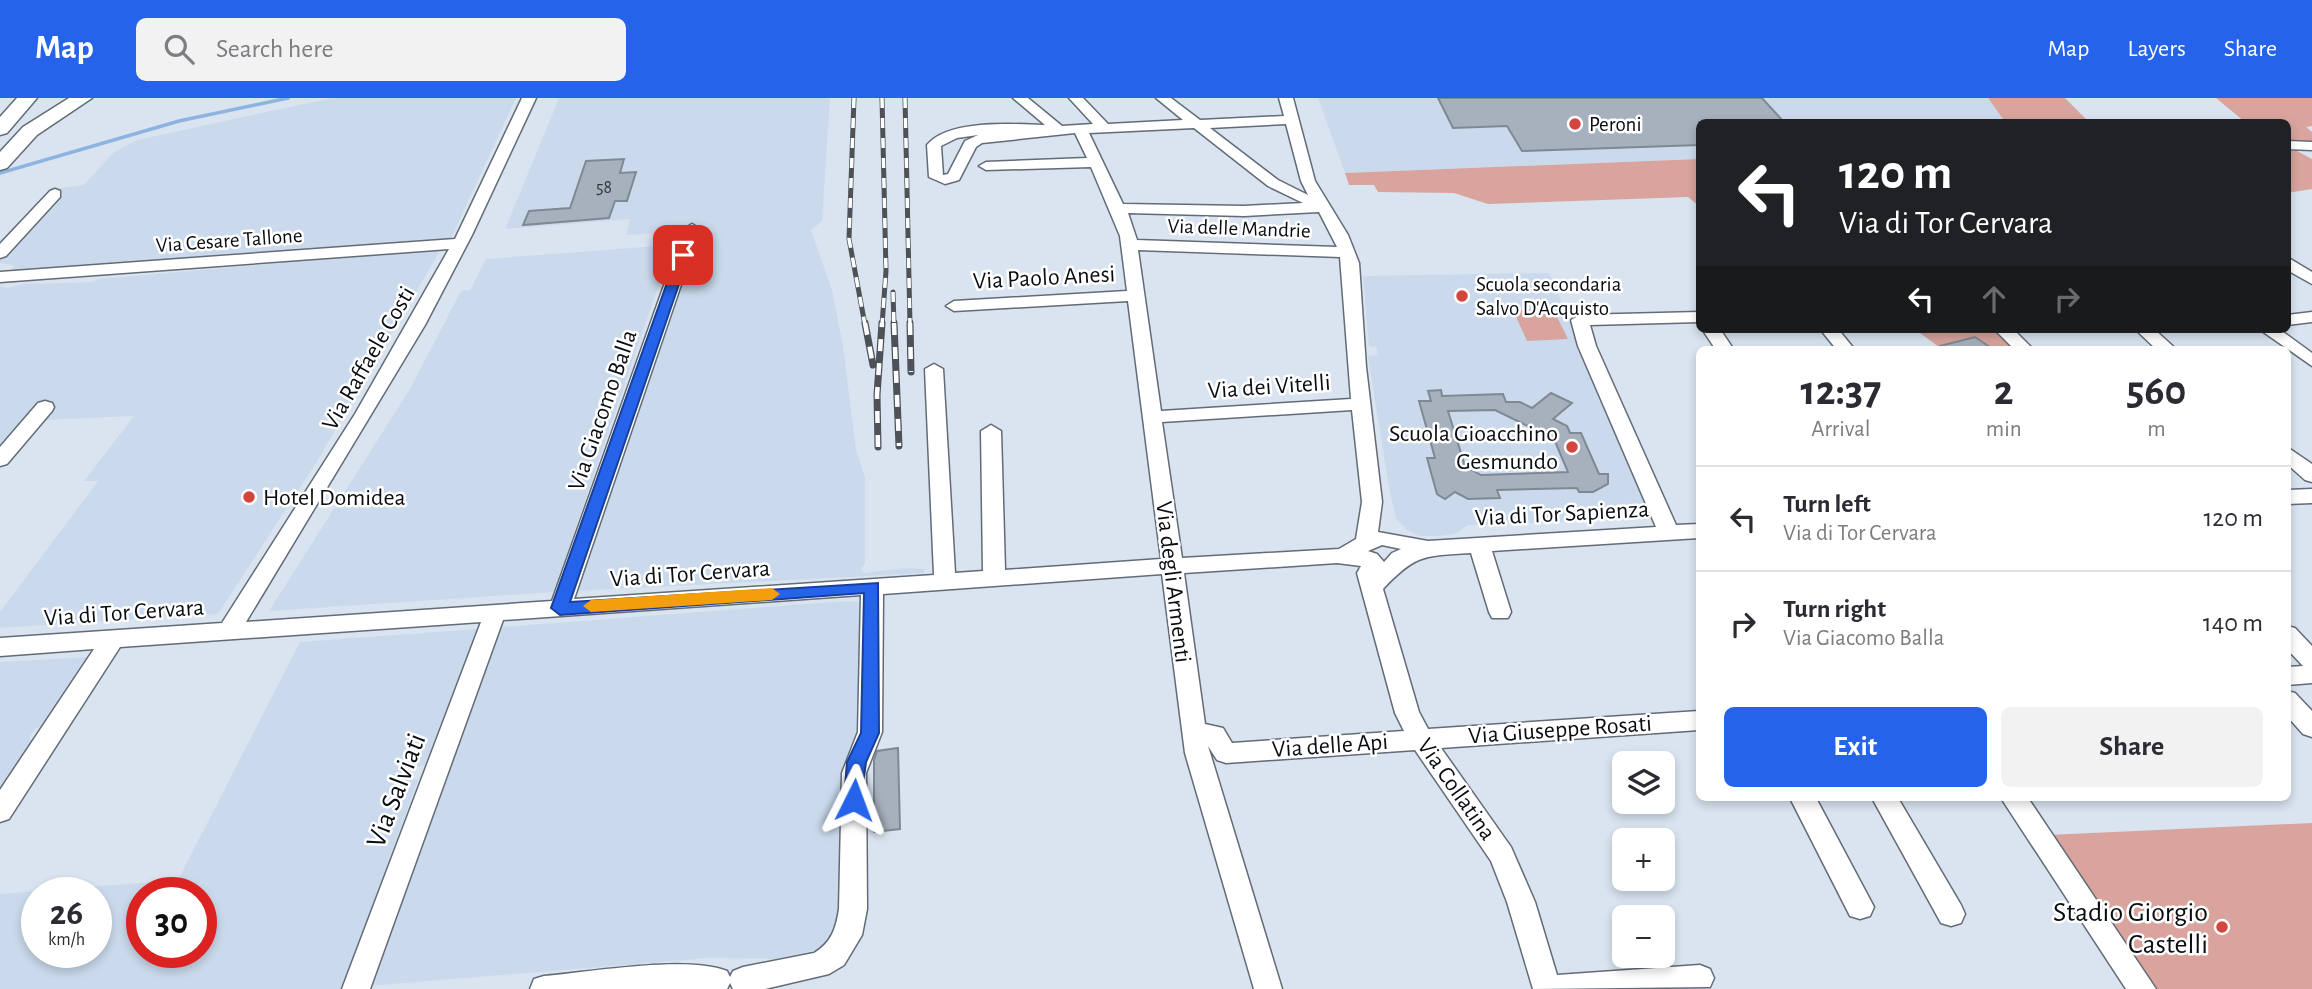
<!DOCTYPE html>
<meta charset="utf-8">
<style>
:root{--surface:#fff;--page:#f2f2f3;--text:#2b2b33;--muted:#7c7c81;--line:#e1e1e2;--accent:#2563eb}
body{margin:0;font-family:"Alegreya Sans",sans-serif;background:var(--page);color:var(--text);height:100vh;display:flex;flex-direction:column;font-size:26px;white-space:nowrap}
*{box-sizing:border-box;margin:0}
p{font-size:23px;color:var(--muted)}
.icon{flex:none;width:38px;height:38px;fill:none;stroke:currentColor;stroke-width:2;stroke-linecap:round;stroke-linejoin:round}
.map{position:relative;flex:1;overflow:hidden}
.side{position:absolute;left:1696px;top:248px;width:595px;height:455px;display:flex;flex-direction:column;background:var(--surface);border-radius:10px;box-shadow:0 4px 10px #0003}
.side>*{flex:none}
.guide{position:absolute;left:1696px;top:21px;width:595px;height:214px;border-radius:10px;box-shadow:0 4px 10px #0003;background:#202124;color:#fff;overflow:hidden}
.controls{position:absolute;left:1612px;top:653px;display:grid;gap:14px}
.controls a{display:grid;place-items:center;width:63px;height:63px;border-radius:10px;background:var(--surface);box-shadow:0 4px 10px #0003;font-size:35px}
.speed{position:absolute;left:21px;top:779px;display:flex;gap:14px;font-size:35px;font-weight:700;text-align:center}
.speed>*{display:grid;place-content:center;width:91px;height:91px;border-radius:50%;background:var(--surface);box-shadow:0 4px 10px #0003;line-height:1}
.speed small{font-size:18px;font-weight:400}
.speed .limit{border:10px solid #d22;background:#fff;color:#111}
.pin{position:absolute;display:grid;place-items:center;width:60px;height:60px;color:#fff;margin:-30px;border-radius:14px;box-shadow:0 4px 10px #0006}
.me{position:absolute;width:77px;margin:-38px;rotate:3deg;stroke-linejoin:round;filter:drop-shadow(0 0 5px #0008)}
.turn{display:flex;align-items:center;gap:24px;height:147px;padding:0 28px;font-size:32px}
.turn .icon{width:91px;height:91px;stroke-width:2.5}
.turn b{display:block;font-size:49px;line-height:60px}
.lanes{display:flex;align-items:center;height:66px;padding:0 28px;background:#0003;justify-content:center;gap:35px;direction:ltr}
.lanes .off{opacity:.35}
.eta{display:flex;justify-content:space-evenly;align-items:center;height:119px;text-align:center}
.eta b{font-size:42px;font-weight:600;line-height:49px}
.action{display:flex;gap:14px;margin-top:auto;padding:14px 28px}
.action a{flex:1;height:80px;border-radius:10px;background:var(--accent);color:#fff;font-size:28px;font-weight:600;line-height:80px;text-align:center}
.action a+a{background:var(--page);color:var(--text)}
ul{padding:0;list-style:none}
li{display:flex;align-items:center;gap:21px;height:105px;padding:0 28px;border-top:2px solid var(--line)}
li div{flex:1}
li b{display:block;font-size:26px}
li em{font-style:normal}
header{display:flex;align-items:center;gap:42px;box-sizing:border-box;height:98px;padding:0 35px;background:var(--accent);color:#fff}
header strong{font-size:33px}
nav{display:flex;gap:38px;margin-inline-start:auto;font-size:24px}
.search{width:490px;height:63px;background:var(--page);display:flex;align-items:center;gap:18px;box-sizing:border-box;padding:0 24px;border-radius:10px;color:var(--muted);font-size:26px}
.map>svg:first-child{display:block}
.built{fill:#cadaec;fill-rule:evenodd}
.green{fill:#d8a49d}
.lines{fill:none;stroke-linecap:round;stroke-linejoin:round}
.stream{stroke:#8db4e0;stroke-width:3.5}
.building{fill:#a7b1bd;stroke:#7f8994;stroke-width:2;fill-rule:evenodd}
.minor-casing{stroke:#626b76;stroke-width:3}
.highway-casing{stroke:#626b76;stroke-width:3}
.minor{fill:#fff;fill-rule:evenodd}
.highway{fill:#fff;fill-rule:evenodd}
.rail-far1-casing{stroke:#4d5259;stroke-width:5}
.rail-casing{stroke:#4d5259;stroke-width:7}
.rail-far1{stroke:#fff;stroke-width:3.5;stroke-dasharray:10;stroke-linecap:butt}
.rail{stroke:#fff;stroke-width:4.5;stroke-dasharray:12;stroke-linecap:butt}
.route{fill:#2563eb;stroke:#184099;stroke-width:2}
.slow{fill:#f59e0b}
.poi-dot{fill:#d4463d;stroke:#fff;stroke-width:2.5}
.labels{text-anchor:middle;stroke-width:5;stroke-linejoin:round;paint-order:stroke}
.far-number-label{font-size:18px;fill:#30353b}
.far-poi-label{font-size:21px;fill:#090c10;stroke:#fff;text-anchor:start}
.far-street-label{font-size:21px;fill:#090c10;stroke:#fff}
.street-label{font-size:24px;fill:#090c10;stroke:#fff}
.poi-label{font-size:24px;fill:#090c10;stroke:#fff;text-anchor:end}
.near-street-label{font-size:28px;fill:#090c10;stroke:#fff}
.near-poi-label{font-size:28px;fill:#090c10;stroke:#fff;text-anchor:end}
</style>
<header>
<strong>Map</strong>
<div class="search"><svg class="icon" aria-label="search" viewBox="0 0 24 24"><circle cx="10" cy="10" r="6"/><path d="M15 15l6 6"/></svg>Search here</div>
<nav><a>Map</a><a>Layers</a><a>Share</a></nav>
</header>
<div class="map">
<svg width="2312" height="891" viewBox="0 0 2312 891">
<rect width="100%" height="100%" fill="#d9e4f0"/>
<path class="built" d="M332 0H516L451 140 12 174 14 167 0 165V149L53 91 84 87 114 54 137 42Z
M559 0H830L822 123 811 132 832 192 843 248 856 352 865 379V465L861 471 864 475 907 470 924 471V475L577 493 693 133 626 137 630 121 505 131Z
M1318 0H1988L2005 24H1699V61L1345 75Z
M683 146 670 180 660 183 554 494 269 513 410 291 461 193 470 192 486 161Z
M441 151 316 365 218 516 0 530V514L98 383H84L134 318 41 322 0 352V188L7 190 24 186 91 184 99 181Z
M1549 175 1656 421 1468 427 1455 436 1437 438H1419L1407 432 1396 421 1389 390 1368 258 1378 257 1376 249 1369 248 1363 178Z
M846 503 864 504 862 633 839 818 831 842 818 852 773 861 710 860 368 888 501 529Z
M477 531 425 667 412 671 408 679 418 682 342 891H0V796L178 782 300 544ZM37 794H96V854H37ZM142 794H201V854H142Z
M89 559 45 626 35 631 29 640 33 643 0 694V564Z"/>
<path class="green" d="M1988 0H2065L2089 24H2005Z
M2216 0H2312V28L2306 29 2312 34V46L2287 45V24H2245Z
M2287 52 2297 53 2312 61V91L2287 95Z
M1699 61V108L1688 99 1488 106 1454 95 1378 94 1374 87H1349L1345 75Z
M1553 211 1568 241 1527 243 1513 212Z
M1997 231 2018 252H1943L1916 232Z
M2312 725V891H2155L2048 737Z"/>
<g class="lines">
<path class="stream" d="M0 75 179 23 288 0"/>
</g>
<path class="building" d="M1438 0H1762L1783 23 1699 24V47L1522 53 1507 28 1453 30Z
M624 61 620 75 636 74 627 103H615L609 120 523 127 529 113 570 110 586 63Z
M1975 239 1994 252H1941L1940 248Z
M1441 292 1442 298 1503 296 1506 304H1520L1532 310 1551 295 1572 305 1553 321 1567 328 1570 335H1581L1599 376H1608V386L1593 394H1579L1577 390 1497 392 1500 400 1468 401 1455 394 1445 401 1437 396 1427 360H1435L1419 303H1431L1428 293ZM1495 312 1554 341 1568 374 1481 377 1465 368 1448 313Z
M898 650 900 731 874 734V662L877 653Z"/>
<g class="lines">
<defs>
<path id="minor" d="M522 0H536L472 137 425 227 246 524 552 503 684 131 692 126 700 131 574 501 934 477 925 271 934 266 943 271 955 475 983 473 981 333 991 327 1001 333 1005 472 1161 461 1128 203 954 213 946 208 954 203 1127 193 1120 138 1091 69 986 72 979 68 986 64 1087 60 1075 35 982 45 976 49 959 82 945 86 929 79 927 47C948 21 1014 26 1045 27L1013 0H1028L1062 28 1093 26 1069 0H1083L1108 26 1183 22 1156 0H1171L1200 22 1284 18 1279 0H1293L1315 83 1348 137 1359 165 1366 269 1382 404 1378 434 1428 443 1656 429 1578 248 1571 222 1580 217 1699 214V224L1590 227 1596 248 1676 427 1699 426V440L1492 453 1511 514 1508 520H1492L1489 514 1471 455C1424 458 1416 456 1383 491L1419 614 1428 631 1699 613V632L1441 650 1511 749 1535 804 1557 877 1700 867 1710 871 1714 880 1710 889 1533 891 1507 804 1491 763 1415 652 1226 665 1217 662 1208 648 1282 891H1254L1185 655 1162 476 883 496 882 634 866 675 867 811 862 837 844 867 829 876 765 891H733L730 885 727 891H530L534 881 544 878C591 874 686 857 727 873L730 879 733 873 743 869 814 855C832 844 836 830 839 811L842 675 858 634 861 497 503 522 370 891H342L481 524 120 549 9 721 0 724V692L94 551 0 558V540L222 525 355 316 449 151 0 184V174L455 141ZM1286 26 1301 83 1308 97 1278 82 1210 30ZM1194 30 1268 88 1303 105 1244 108 1123 106 1089 35ZM978 37 965 43 948 76 943 77 941 48 957 40ZM1319 114 1337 149 1137 142 1128 115 1244 118ZM1138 152 1340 159 1351 301 1161 313ZM1352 312 1362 404 1356 441 1339 451 1182 460 1162 324ZM1382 447 1401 451 1392 455 1384 464 1377 456 1368 453ZM1337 465 1361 468 1357 475 1395 615 1404 633 1232 645 1223 630 1205 626 1184 475Z
M2287 43 2312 44V52L2287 51Z
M55 91 60 93V99L6 158 0 160V146L50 93Z
M2287 159 2312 174V186L2287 172Z
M2312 214V224L2287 227V217Z
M1702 231H1720L1734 252H1716Z
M1820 231H1838L1855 252H1837Z
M1994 231H2013L2034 252H2015Z
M2135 231H2154L2177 252H2157Z
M2259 231H2279L2312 255V268Z
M45 303 52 305 54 309 52 313 7 366 0 368V349L38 305Z
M2287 349 2312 366V384L2305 382 2287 366Z
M2312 391V405L2287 406V392Z
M2287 528 2295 530 2312 548V585L2287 587V569L2303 568 2287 551Z
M2287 593 2295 595 2312 613V639L2303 636 2287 618Z
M1790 700H1816L1874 809 1870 818 1860 821 1850 818Z
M1872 700H1898L1961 807 1965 816 1961 825 1951 828 1941 825Z
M2001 700H2028L2156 891H2126Z"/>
<path id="highway" d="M17 0H37L7 35 0 37V19Z
M69 0H92L37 37 7 70 0 72V54L23 29Z"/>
</defs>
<use href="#minor" class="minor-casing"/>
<use href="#highway" class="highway-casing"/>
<use href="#minor" class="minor"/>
<use href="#highway" class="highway"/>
<defs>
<path id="rail-far1" d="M854 0 849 141 865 227
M882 0 886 173 882 227
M905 0 910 227
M893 194 894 227"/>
<path id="rail" d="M865 225 873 267
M894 225 899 348
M910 225 911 274
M878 349 877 297 882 225"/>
</defs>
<use href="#rail-far1" class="rail-far1-casing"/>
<use href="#rail" class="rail-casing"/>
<use href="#rail-far1" class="rail-far1"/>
<use href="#rail" class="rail"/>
</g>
<path class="route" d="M683 153 689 157 570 504 878 485 879 635 866 664 860 708H847L844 702 847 664 861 635 864 495 560 517 551 510 677 157Z"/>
<path class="slow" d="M772 490 780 496 772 502 591 514 583 508 591 502Z"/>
<g class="poi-dot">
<circle cx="1575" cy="26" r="7"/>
<circle cx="1462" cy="198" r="7"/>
<circle cx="1572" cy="349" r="7"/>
<circle cx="249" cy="399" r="7"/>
<circle cx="2222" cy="829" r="7"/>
</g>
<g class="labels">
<g class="far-number-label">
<text x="604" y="95">58</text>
</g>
<g class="far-poi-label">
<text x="1589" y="33">Peroni</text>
<text x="1476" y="193">Scuola secondaria<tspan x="1476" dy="24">Salvo D'Acquisto</tspan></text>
</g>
<g class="far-street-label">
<text transform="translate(1239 130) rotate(2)" y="7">Via delle Mandrie</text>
<text transform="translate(229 142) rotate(-4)" y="7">Via Cesare Tallone</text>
</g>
<g class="street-label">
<text transform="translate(1044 179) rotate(-3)" y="8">Via Paolo Anesi</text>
<text transform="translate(368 260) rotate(-60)" y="8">Via Raffaele Costi</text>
<text transform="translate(1269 288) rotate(-4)" y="8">Via dei Vitelli</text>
<text transform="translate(602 312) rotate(-71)" y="8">Via Giacomo Balla</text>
<text transform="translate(1562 415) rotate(-3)" y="8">Via di Tor Sapienza</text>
<text transform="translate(690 475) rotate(-4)" y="8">Via di Tor Cervara</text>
<text transform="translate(1174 484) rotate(83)" y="8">Via degli Armenti</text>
<text transform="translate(124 514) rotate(-4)" y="8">Via di Tor Cervara</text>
<text transform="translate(1560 631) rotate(-4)" y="8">Via Giuseppe Rosati</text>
<text transform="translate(1330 647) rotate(-4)" y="8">Via delle Api</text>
<text transform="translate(1457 691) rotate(55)" y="8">Via Collatina</text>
</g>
<g class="poi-label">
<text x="1558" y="343">Scuola Gioacchino<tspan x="1558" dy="28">Gesmundo</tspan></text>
<text x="263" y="407" text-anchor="start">Hotel Domidea</text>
</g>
<g class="near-street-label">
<text transform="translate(395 692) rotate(-69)" y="10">Via Salviati</text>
</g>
<g class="near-poi-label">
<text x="2208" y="823">Stadio Giorgio<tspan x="2208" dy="32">Castelli</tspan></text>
</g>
</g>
</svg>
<div class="controls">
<a><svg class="icon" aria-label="layers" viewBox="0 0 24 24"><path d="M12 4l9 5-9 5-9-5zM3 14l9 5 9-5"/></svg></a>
<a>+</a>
<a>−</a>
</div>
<div class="speed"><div>26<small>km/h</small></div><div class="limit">30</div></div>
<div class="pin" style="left:683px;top:157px;background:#d93025"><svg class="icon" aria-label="arrive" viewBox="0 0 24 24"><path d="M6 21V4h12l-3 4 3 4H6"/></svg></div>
<svg class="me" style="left:854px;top:702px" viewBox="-20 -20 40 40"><path d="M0-17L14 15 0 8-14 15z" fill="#2563eb" stroke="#fff" stroke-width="4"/></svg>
<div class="guide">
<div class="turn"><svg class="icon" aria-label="left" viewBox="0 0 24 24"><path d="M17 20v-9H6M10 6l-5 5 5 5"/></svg><div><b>120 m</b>Via di Tor Cervara</div></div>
<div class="lanes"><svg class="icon" aria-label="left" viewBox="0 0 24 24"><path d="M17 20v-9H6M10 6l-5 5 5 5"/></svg><svg class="icon off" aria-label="ahead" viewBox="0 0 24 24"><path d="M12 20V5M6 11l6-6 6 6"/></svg><svg class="icon off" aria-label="right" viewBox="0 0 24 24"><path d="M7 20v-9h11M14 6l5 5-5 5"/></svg></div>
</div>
<section class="side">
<div class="eta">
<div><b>12:37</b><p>Arrival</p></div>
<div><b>2</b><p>min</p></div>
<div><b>560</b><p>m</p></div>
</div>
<ul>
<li><svg class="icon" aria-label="left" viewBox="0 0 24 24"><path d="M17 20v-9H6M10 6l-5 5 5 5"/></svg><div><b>Turn left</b><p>Via di Tor Cervara</p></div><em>120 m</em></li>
<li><svg class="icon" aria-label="right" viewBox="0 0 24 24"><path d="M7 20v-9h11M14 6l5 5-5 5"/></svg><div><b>Turn right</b><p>Via Giacomo Balla</p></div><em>140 m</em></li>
</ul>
<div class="action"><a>Exit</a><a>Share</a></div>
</section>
</div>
